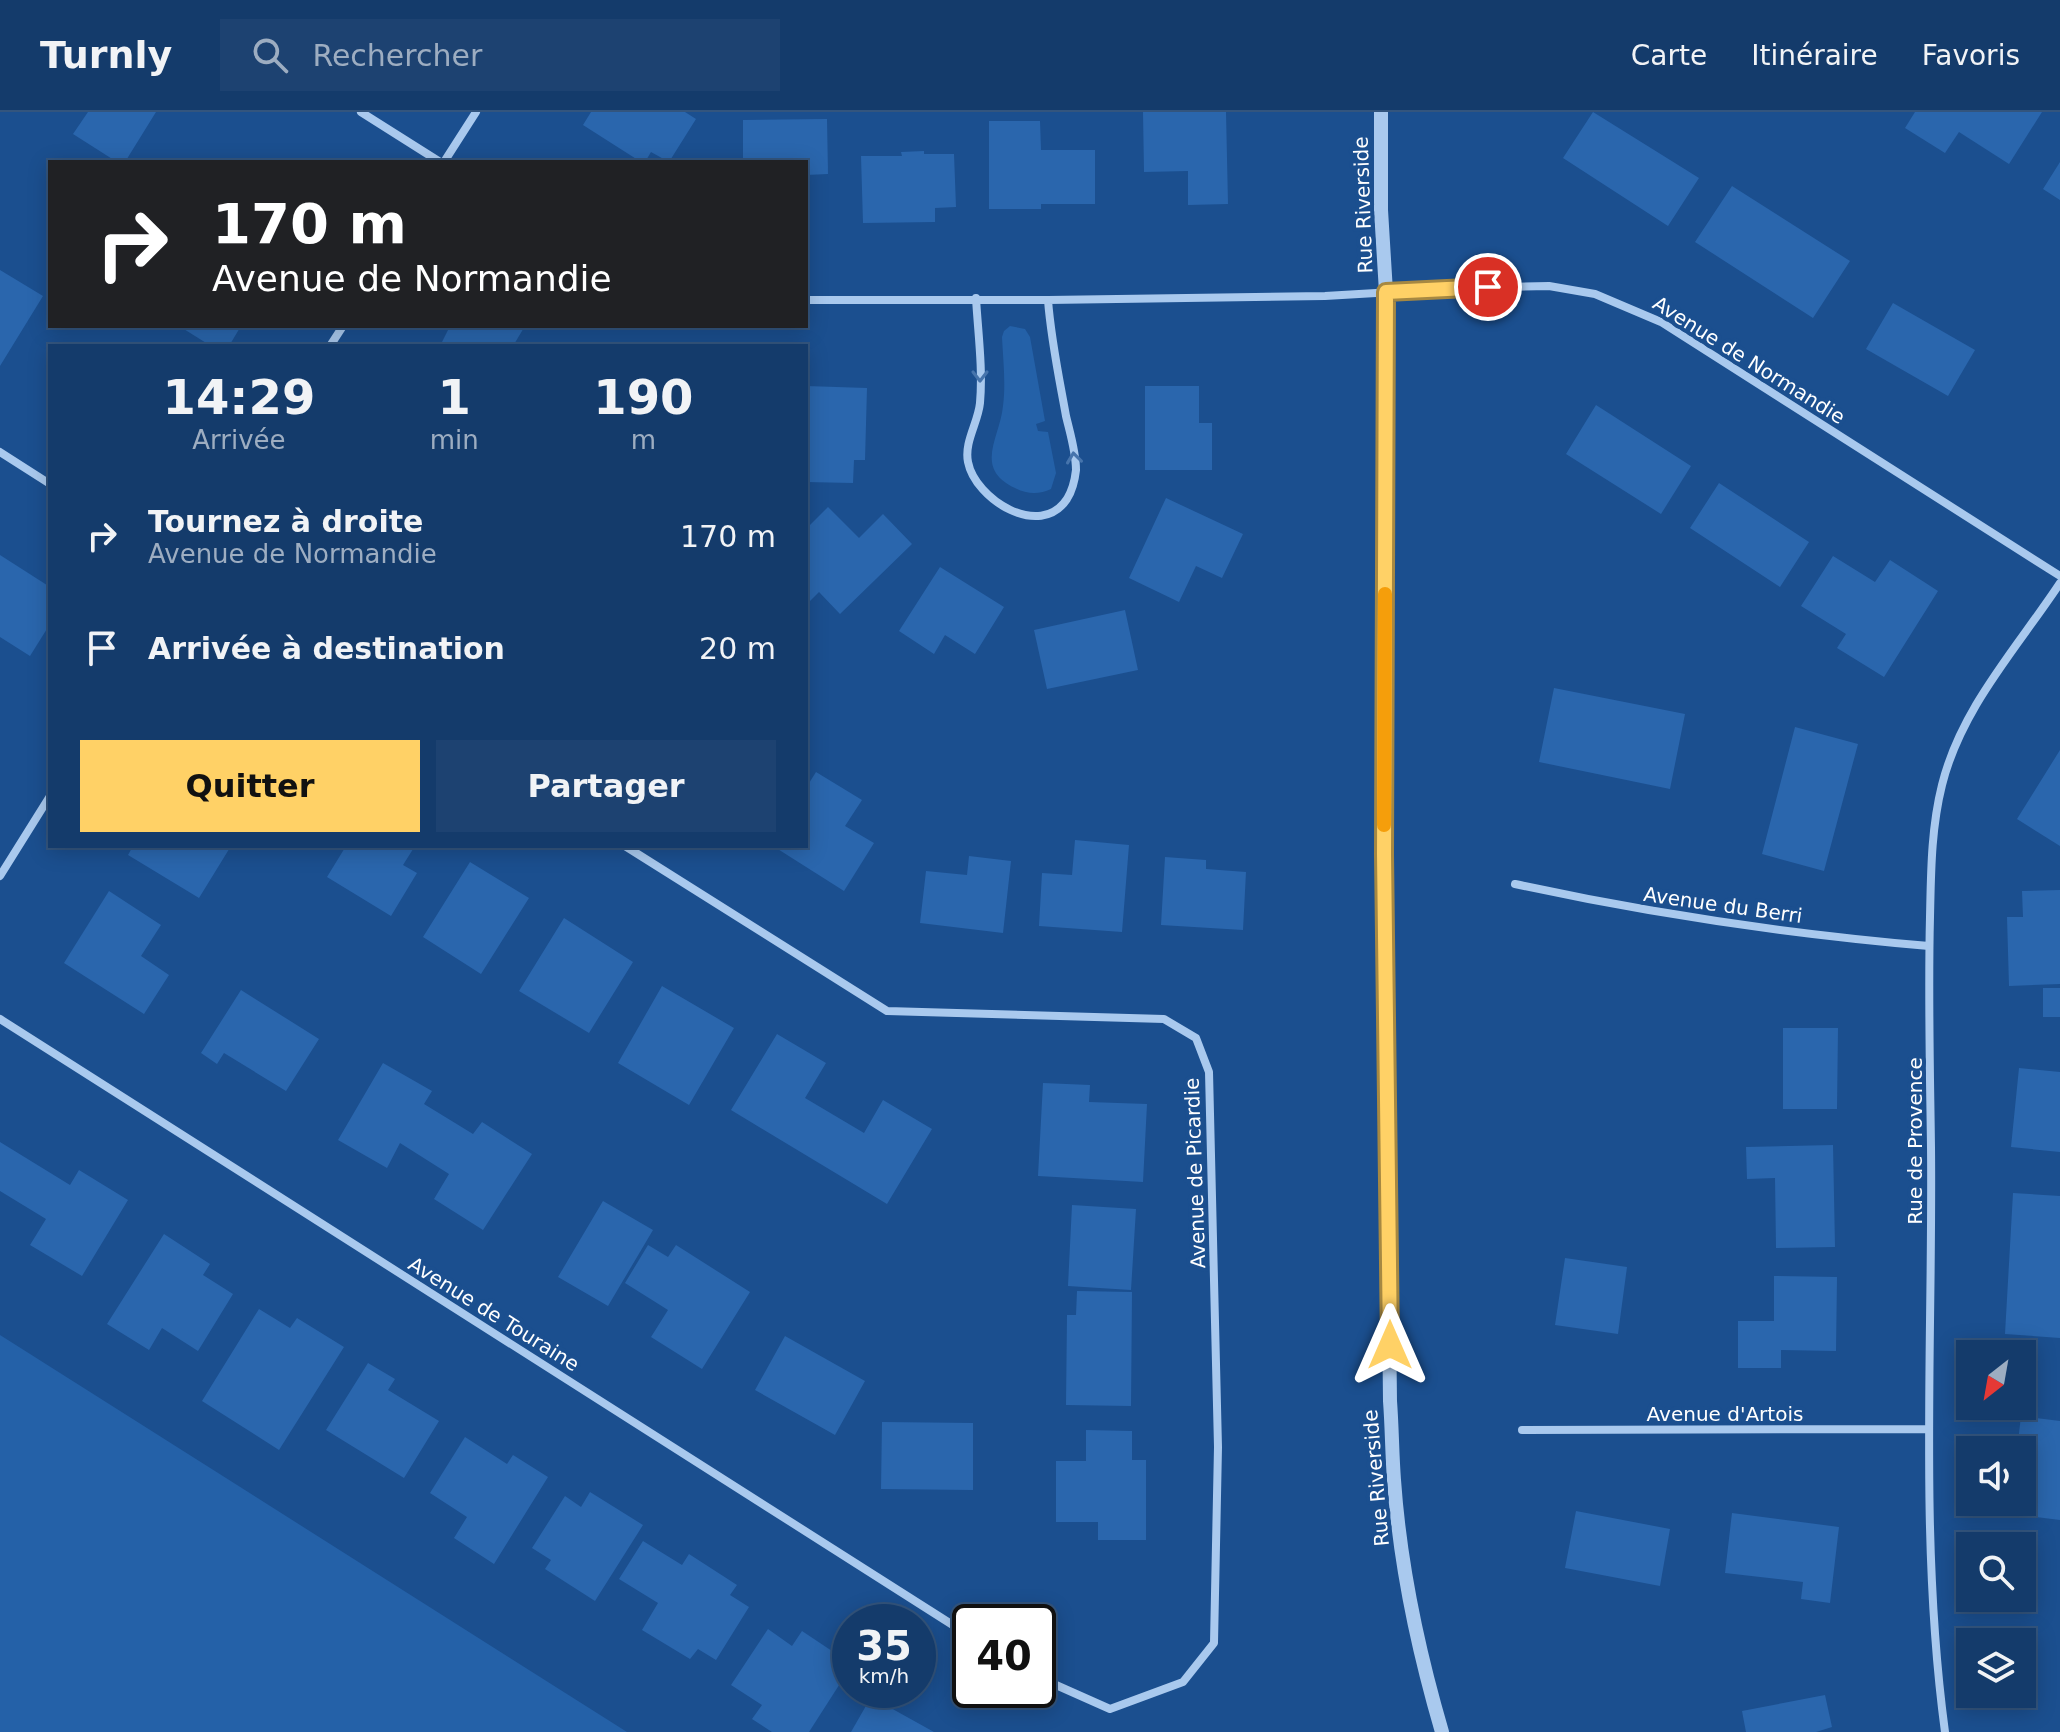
<!DOCTYPE html>
<html lang="fr">
<meta charset="utf-8">
<style>
:root{--surface:#143b6b;--page:#1d4271;--text:#f1f3f6;--muted:#9dadc1;--line:#33557e;--accent:#ffd166}
body{margin:0;font-family:"DejaVu Sans",sans-serif;background:var(--page);color:var(--text);height:100vh;display:flex;flex-direction:column;font-size:30px;white-space:nowrap}
*{box-sizing:border-box;margin:0}
p{font-size:26px;color:var(--muted)}
.icon{flex:none;width:44px;height:44px;fill:none;stroke:currentColor;stroke-width:2;stroke-linecap:round;stroke-linejoin:round}
.map{position:relative;flex:1;overflow:hidden}
.drawer{position:absolute;left:48px;top:232px;width:760px;height:504px;display:flex;flex-direction:column;background:var(--surface);border-radius:0px;box-shadow:0 4px 20px #0003,0 0 0 2px var(--line)}
.drawer>*{flex:none}
.top-card{position:absolute;left:48px;top:48px;width:760px;height:168px;border-radius:0px;box-shadow:0 4px 20px #0003,0 0 0 2px var(--line);background:#202124;color:#fff;overflow:hidden}
.needle{width:52px;rotate:211deg}
.tools{position:absolute;left:1956px;top:1228px;display:grid;gap:16px}
.tools a{display:grid;place-items:center;width:80px;height:80px;border-radius:0px;background:var(--surface);box-shadow:0 4px 20px #0003,0 0 0 2px var(--line);font-size:40px}
.speed{position:absolute;left:832px;top:1492px;display:flex;gap:16px;font-size:40px;font-weight:700;text-align:center}
.speed>*{display:grid;place-content:center;width:104px;height:104px;border-radius:50%;background:var(--surface);box-shadow:0 4px 20px #0003,0 0 0 2px var(--line);line-height:1}
.speed small{font-size:20px;font-weight:400}
.speed .limit{border:4px solid #111;border-radius:12px;background:#fff;color:#111}
.pin{position:absolute;display:grid;place-items:center;width:68px;height:68px;color:#fff;margin:-34px;border:4px solid #fff;border-radius:50%;box-shadow:0 2px 8px #0007}
.me{position:absolute;width:88px;margin:-44px;rotate:0deg;stroke-linejoin:round;filter:drop-shadow(0 0 6px #0008)}
.turn{display:flex;align-items:center;gap:28px;height:168px;padding:0 32px;font-size:36px}
.turn .icon{width:104px;height:104px;stroke-width:2.5}
.turn b{display:block;font-size:56px;line-height:68px}
.eta{display:flex;justify-content:space-evenly;align-items:center;height:136px;text-align:center}
.eta b{font-size:48px;font-weight:600;line-height:56px}
.button{display:flex;gap:16px;margin-top:auto;padding:16px 32px}
.button a{flex:1;height:92px;border-radius:0px;background:var(--accent);color:#111;font-size:32px;font-weight:600;line-height:92px;text-align:center}
.button a+a{background:var(--page);color:var(--text)}
ul{padding:0;list-style:none}
li{display:flex;align-items:center;gap:24px;height:112px;padding:0 32px}
li div{flex:1}
li b{display:block;font-size:30px}
li em{font-style:normal}
header{display:flex;align-items:center;gap:48px;box-sizing:border-box;height:112px;padding:0 40px;background:var(--surface);border-bottom:2px solid var(--line)}
header strong{font-size:38px}
nav{display:flex;gap:44px;margin-inline-start:auto;font-size:28px}
.search{width:560px;height:72px;background:var(--page);display:flex;align-items:center;gap:20px;box-sizing:border-box;padding:0 28px;border-radius:0px;color:var(--muted);font-size:30px}
.map>svg:first-child{display:block}
.green{fill:#2461a8}
.building{fill:#2a66ad}
.lines{fill:none;stroke-linecap:round;stroke-linejoin:round}
.minor{stroke:#a9c9ee;stroke-width:8}
.tertiary{stroke:#a9c9ee;stroke-width:14}
.oneway{stroke:#4674ac}
.route-casing{stroke:#a68842;stroke-width:20}
.route{stroke:#ffd166;stroke-width:14}
.slow{stroke:#f59e0b;stroke-width:14}
.labels{text-anchor:middle;stroke-width:8;stroke-linejoin:round;paint-order:stroke}
.street-label{font-size:20px;fill:#fff;stroke:#1b4f8f}
</style>
<header>
<strong>Turnly</strong>
<div class="search"><svg class="icon" aria-label="search" viewBox="0 0 24 24"><circle cx="10" cy="10" r="6"/><path d="M15 15l6 6"/></svg>Rechercher</div>
<nav><a>Carte</a><a>Itinéraire</a><a>Favoris</a></nav>
</header>
<div class="map">
<svg width="2060" height="1620" viewBox="0 0 2060 1620">
<rect width="100%" height="100%" fill="#1b4f8f"/>
<path class="green" d="M1010 214 1025 217 1030 225 1045 309 1036 312 1038 319 1048 320 1056 361 1051 377C1039 383 1026 382 1015 376 973 356 1000 326 1003 294 1006 272 1003 247 1002 225L1004 219Z
M0 1223 627 1620H0Z"/>
<path class="building" d="M88 0H156L125 50H117L73 22Z
M591 0H685L696 7 669 50 651 40 645 50H641L583 13Z
M1143 0H1226L1228 92 1188 93V59L1144 60Z
M1593 0 1699 66 1668 114 1563 46Z
M1915 0H2042L2009 52 1959 20 1945 41 1905 16Z
M827 7 828 62 806 63V50H743V8Z
M989 9H1040L1041 38H1095V92H1041V97H989Z
M924 39V42H954L956 95 935 96V110L863 111 861 44H902L901 40Z
M2060 50V88L2043 77Z
M1732 74 1850 149 1813 206 1695 130Z
M0 158 43 184 0 254Z
M1893 191 1975 238 1948 284 1866 237Z
M179 214H241L229 234H211Z
M450 214H525L513 234H440Z
M806 274 867 276 865 348H854L853 371 806 370Z
M1145 274H1199V311H1212V358H1145Z
M1596 293 1691 354 1661 402 1566 342Z
M1719 371 1809 430 1780 475 1690 416Z
M1166 386 1243 422 1222 466 1196 454 1179 490 1129 466Z
M828 395 859 426 883 402 912 432 840 502 819 480 810 489 806 486V417Z
M0 443 50 475V512L30 544 0 525Z
M1833 444 1875 470 1890 448 1938 479 1884 565 1837 536 1846 522 1801 494Z
M940 455 1004 495 975 542 945 523 934 542 899 519Z
M1125 498 1138 558 1047 577 1034 518Z
M1554 576 1685 602 1670 677 1539 650Z
M1795 615 1858 632 1824 759 1762 742Z
M2060 638V734L2017 707Z
M816 660 862 688 845 714 874 731 844 779 773 734H806V676Z
M1075 728 1129 733 1122 820 1039 814 1042 761 1072 763Z
M133 734H231L199 786 128 743Z
M346 734H415L403 753 417 761 391 804 327 765Z
M969 744 1011 749 1003 821 920 811 926 759 967 763Z
M1165 745 1206 748V757L1246 760 1243 818 1161 813Z
M470 750 529 786 481 862 423 825Z
M2060 778V872L2009 874 2007 805H2023L2022 779Z
M109 779 161 813 141 844 169 863 144 902 64 851Z
M564 806 633 850 589 921 519 879Z
M662 874 734 916 689 993 618 951Z
M2043 876H2060V905H2043Z
M241 878 319 927 286 979 224 941 217 952 201 941Z
M1783 916H1838L1837 997H1783Z
M777 922 826 951 805 986 864 1021 883 988 932 1017 887 1092 731 998Z
M383 951 432 979 424 992 473 1022 482 1010 532 1042 483 1118 434 1087 449 1062 400 1031 387 1056 338 1028Z
M2019 956 2060 960V1040L2011 1035Z
M1043 971 1090 973 1089 990 1147 992 1143 1070 1038 1064Z
M0 1030 70 1073 79 1058 128 1088 82 1164 30 1133 46 1107 0 1079Z
M1833 1033 1835 1135 1776 1136 1775 1066 1747 1067 1746 1035Z
M2013 1081 2060 1084V1226L2005 1222Z
M603 1089 653 1118 608 1194 558 1165Z
M1072 1093 1136 1097 1131 1178 1068 1174Z
M164 1122 210 1152 203 1163 233 1182 198 1239 162 1216 149 1238 107 1212Z
M648 1133 668 1145 676 1133 750 1180 702 1257 651 1225 668 1198 625 1171Z
M1565 1146 1627 1155 1618 1222 1555 1213Z
M1774 1164 1837 1165 1836 1239 1781 1238V1256H1738V1209H1774Z
M1077 1179 1132 1180 1131 1294 1066 1293 1067 1203H1076Z
M259 1197 290 1216 297 1206 344 1235 279 1338 202 1289Z
M785 1224 865 1269 835 1323 755 1278Z
M368 1251 395 1267 388 1278 439 1309 404 1366 326 1318Z
M2021 1304 2060 1309V1408L2011 1402 2012 1390H2022V1338H2017Z
M882 1310 973 1311V1378L881 1377Z
M1086 1318 1132 1319V1348H1146V1428H1098V1410H1056V1349H1086Z
M465 1325 507 1352 513 1343 548 1365 494 1452 454 1426 467 1405 430 1381Z
M590 1380 643 1413 595 1489 545 1457 551 1448 532 1436 565 1384 581 1395Z
M1576 1399 1670 1417 1660 1474 1565 1456Z
M1732 1401 1839 1415 1830 1491 1801 1487 1803 1470 1725 1461Z
M643 1429 682 1453 689 1442 737 1473 730 1483 749 1495 716 1548 698 1537 690 1547 642 1518 658 1491 619 1467Z
M768 1517 792 1534 802 1519 850 1551V1556L809 1620H772L752 1607 762 1593 731 1573Z
M1825 1583 1832 1615 1816 1620H1746L1742 1599Z
M871 1585 934 1620H851Z"/>
<g class="lines">
<path class="minor" d="M361 0 440 50
M444 50 476 0
M976 186C978 221 983 256 980 291 978 311 964 330 968 350 975 387 1040 428 1067 387 1072 379 1075 367 1076 358 1076 340 1070 321 1066 304 1059 265 1051 228 1048 188
M806 188H1048L1325 184 1461 176 1549 174 1595 182 1661 210 2060 464
M330 234 343 214
M0 340 50 372
M625 734 887 899 1164 907 1196 926 1209 960 1218 1335 1214 1531 1183 1570 1110 1597 1038 1565
M0 764 50 684
M1515 772C1652 802 1790 822 1929 834
M0 907 970 1524
M1522 1318 1929 1317
M1945 1620C1919 1427 1933 1229 1931 1035 1930 958 1928 882 1930 805 1931 761 1931 717 1942 673 1961 596 2017 536 2060 471"/>
<path class="tertiary" d="M1381 0V98L1386 180 1384 742 1390 1289C1392 1315 1392 1342 1394 1368 1400 1454 1418 1538 1442 1620"/>
</g>
<defs><path id="oneway-chevron" d="M-2-3.5L2.5 0L-2 3.5" fill="none" stroke-width="1.6" stroke-linecap="round" stroke-linejoin="round" transform="scale(2)"/></defs>
<g class="oneway">
<use href="#oneway-chevron" transform="translate(980 264) rotate(90)"/>
<use href="#oneway-chevron" transform="translate(1074 346) rotate(-97)"/>
</g>
<g class="lines">
<defs>
<path id="route" d="M1390 1233 1384 742 1386 180 1488 175"/>
</defs>
<use href="#route" class="route-casing"/>
<use href="#route" class="route"/>
<path class="slow" d="M1384 713 1385 482"/>
</g>
<g class="labels">
<g class="street-label">
<text transform="translate(1363 93) rotate(-92)" y="7">Rue Riverside</text>
<text transform="translate(1749 248) rotate(32)" y="7">Avenue de Normandie</text>
<text transform="translate(1723 793) rotate(8)" y="7">Avenue du Berri</text>
<text transform="translate(1915 1029) rotate(-90)" y="7">Rue de Provence</text>
<text transform="translate(1195 1061) rotate(-92)" y="7">Avenue de Picardie</text>
<text transform="translate(494 1202) rotate(32)" y="7">Avenue de Touraine</text>
<text x="1725" y="1309">Avenue d'Artois</text>
<text transform="translate(1376 1366) rotate(-95)" y="7">Rue Riverside</text>
</g>
</g>
</svg>
<div class="tools">
<a><svg class="needle" viewBox="-14 -14 28 28"><path d="M0-13l5 13h-10z" fill="#e53935"/><path d="M0 13l5-13h-10z" fill="#9dadc1"/></svg></a>
<a><svg class="icon" aria-label="sound" viewBox="0 0 24 24"><path d="M4 9h4l5-4v14l-5-4H4zM17 9q2 3 0 6"/></svg></a>
<a><svg class="icon" aria-label="search" viewBox="0 0 24 24"><circle cx="10" cy="10" r="6"/><path d="M15 15l6 6"/></svg></a>
<a><svg class="icon" aria-label="layers" viewBox="0 0 24 24"><path d="M12 4l9 5-9 5-9-5zM3 14l9 5 9-5"/></svg></a>
</div>
<div class="speed"><div>35<small>km/h</small></div><div class="limit">40</div></div>
<div class="pin" style="left:1488px;top:175px;background:#d93025"><svg class="icon" aria-label="arrive" viewBox="0 0 24 24"><path d="M6 21V4h12l-3 4 3 4H6"/></svg></div>
<svg class="me" style="left:1390px;top:1233px" viewBox="-20 -20 40 40"><path d="M0-17L14 15 0 8-14 15z" fill="#ffd166" stroke="#fff" stroke-width="4"/></svg>
<div class="top-card">
<div class="turn"><svg class="icon" aria-label="right" viewBox="0 0 24 24"><path d="M7 20v-9h11M14 6l5 5-5 5"/></svg><div><b>170 m</b>Avenue de Normandie</div></div>
</div>
<section class="drawer">
<div class="eta">
<div><b>14:29</b><p>Arrivée</p></div>
<div><b>1</b><p>min</p></div>
<div><b>190</b><p>m</p></div>
</div>
<ul>
<li><svg class="icon" aria-label="right" viewBox="0 0 24 24"><path d="M7 20v-9h11M14 6l5 5-5 5"/></svg><div><b>Tournez à droite</b><p>Avenue de Normandie</p></div><em>170 m</em></li>
<li><svg class="icon" aria-label="arrive" viewBox="0 0 24 24"><path d="M6 21V4h12l-3 4 3 4H6"/></svg><div><b>Arrivée à destination</b></div><em>20 m</em></li>
</ul>
<div class="button"><a>Quitter</a><a>Partager</a></div>
</section>
</div>
